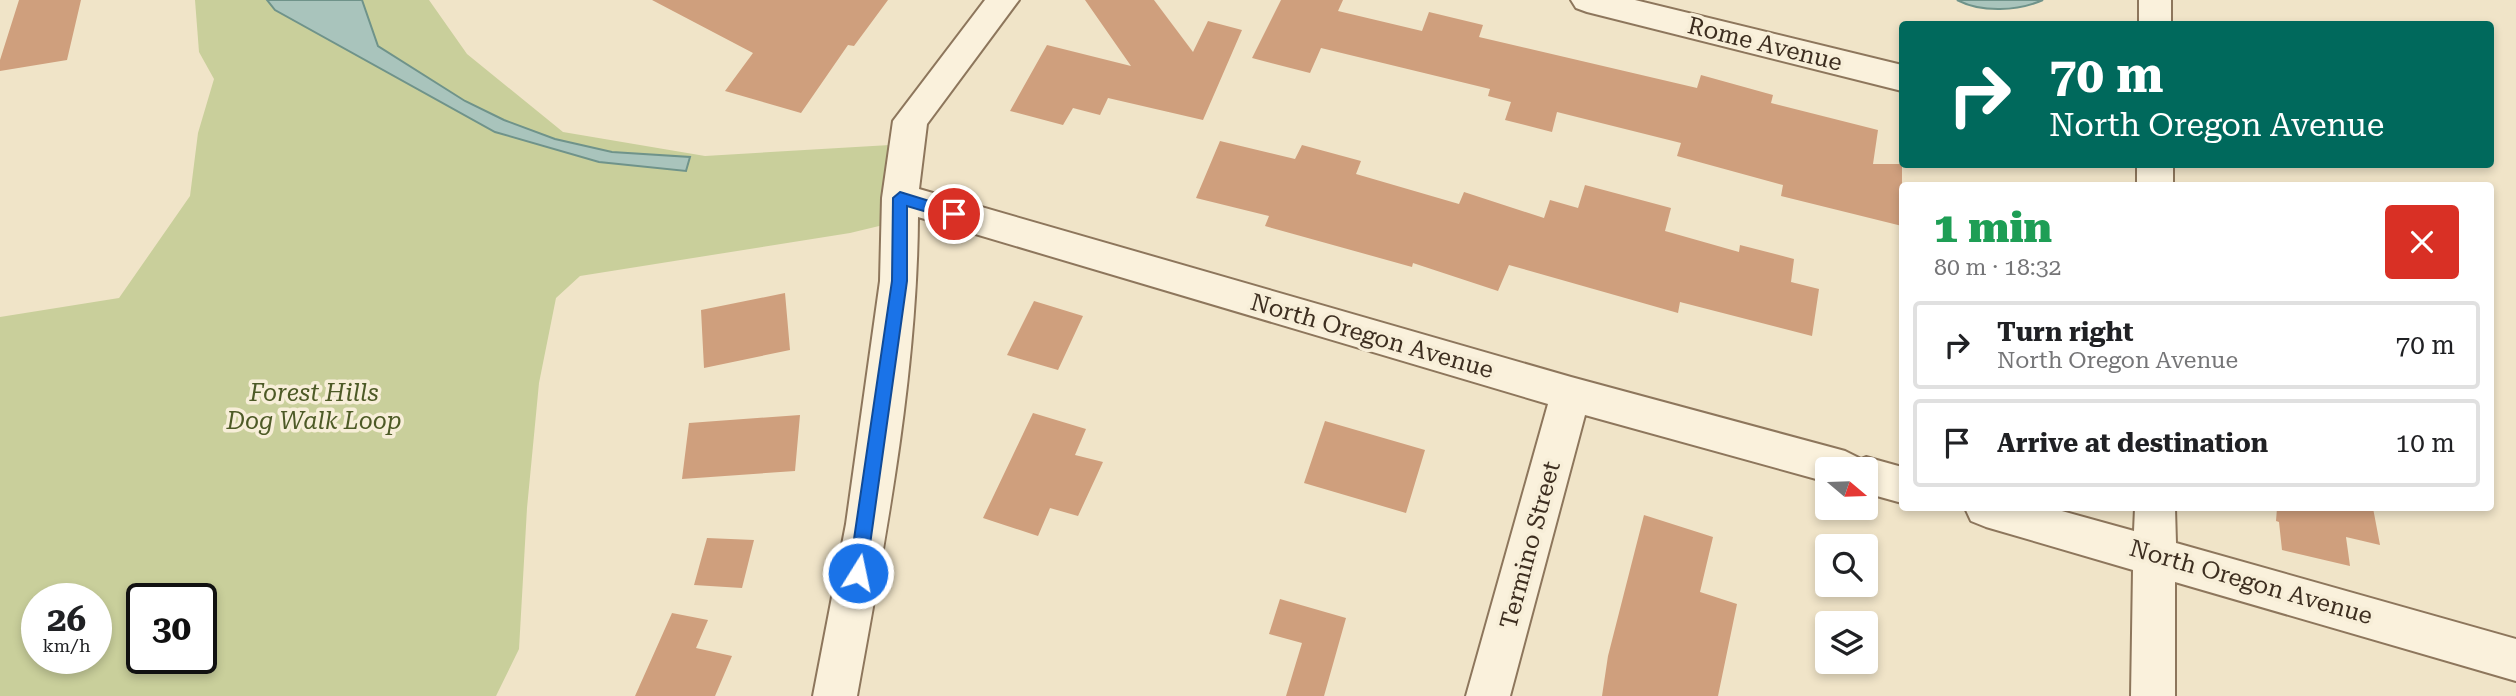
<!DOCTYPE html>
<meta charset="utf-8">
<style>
:root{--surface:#fff;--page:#f6f6f6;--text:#202124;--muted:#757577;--line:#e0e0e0}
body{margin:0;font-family:"Roboto Serif",serif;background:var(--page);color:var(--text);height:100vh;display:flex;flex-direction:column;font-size:26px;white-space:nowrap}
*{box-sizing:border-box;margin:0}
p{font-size:23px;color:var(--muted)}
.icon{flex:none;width:38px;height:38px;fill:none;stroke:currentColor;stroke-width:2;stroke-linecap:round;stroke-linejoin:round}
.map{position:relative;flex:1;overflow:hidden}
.drawer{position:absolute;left:1899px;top:182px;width:595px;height:329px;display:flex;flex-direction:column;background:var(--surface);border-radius:7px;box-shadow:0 4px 10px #0003}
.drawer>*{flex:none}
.top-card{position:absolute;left:1899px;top:21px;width:595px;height:147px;border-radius:7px;box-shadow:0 4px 10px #0003;background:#00695c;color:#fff;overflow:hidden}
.needle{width:46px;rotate:109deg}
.buttons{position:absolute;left:1815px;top:457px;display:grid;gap:14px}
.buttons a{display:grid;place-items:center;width:63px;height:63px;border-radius:7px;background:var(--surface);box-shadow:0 4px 10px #0003;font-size:35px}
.speed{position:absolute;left:21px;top:583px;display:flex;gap:14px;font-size:35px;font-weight:700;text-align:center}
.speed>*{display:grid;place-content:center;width:91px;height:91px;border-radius:50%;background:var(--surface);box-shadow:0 4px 10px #0003;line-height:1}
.speed small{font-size:18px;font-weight:400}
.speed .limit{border:4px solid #111;border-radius:10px;background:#fff;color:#111}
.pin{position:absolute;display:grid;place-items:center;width:60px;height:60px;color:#fff;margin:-30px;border:4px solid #fff;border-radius:50%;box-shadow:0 2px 7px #0007}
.me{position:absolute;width:77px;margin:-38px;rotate:10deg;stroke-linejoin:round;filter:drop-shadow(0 0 5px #0008)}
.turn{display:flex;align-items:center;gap:24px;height:147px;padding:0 35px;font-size:32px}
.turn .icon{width:91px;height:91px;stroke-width:2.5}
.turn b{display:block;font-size:49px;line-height:60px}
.round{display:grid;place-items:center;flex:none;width:74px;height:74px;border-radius:7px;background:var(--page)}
.headline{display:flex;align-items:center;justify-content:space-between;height:119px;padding:0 35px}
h1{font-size:42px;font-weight:800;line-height:52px;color:#1e9e55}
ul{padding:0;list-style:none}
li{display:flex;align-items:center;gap:21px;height:88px;margin:0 14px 10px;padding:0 21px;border:4px solid var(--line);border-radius:7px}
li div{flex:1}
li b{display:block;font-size:26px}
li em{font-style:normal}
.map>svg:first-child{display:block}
.green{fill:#c9cf9b;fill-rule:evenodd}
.water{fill:#a9c4bc;stroke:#6f938a;stroke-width:2}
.building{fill:#cf9f7d}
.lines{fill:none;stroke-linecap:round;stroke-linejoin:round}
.minor-casing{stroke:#8d765c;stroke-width:4}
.minor{fill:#faf1dc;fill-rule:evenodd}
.route{fill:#1a73e8;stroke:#114b97;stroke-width:2}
.labels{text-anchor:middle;stroke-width:7;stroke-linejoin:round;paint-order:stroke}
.street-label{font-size:24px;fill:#3d2e20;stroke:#f7eed8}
.park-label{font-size:24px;font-style:italic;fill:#4d5a26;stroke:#f7eed8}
</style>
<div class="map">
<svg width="2516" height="696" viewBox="0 0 2516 696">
<rect width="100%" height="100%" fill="#f0e4c8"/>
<path class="green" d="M195 0H429L467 54 563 132 705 156 907 144 900 221 850 233 580 276 556 298 539 383 527 508 519 649 496 696H0V317L119 298 190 196 198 133 214 79 199 52ZM37 598H96V658H37ZM142 598H201V658H142Z"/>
<path class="water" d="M267 0H362L378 46 465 101 504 120 555 139 612 152 690 157 686 171 599 162 495 132 275 10Z
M1957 0H2043C2018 11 1982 13 1957 0Z"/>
<path class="building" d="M19 0H81L67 60 0 71V60Z
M652 0H888L854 46 848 45 801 113 725 91 753 53Z
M1085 0H1154L1193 52 1208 21 1242 30 1203 120 1108 98 1100 115 1073 108 1063 125 1010 111 1047 45 1131 66Z
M1281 0H1343L1338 11 1422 31 1429 12 1483 25 1479 37 1697 88 1701 75 1773 95 1771 103 1878 130 1873 164H1902V226L1781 196 1783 185 1677 156 1681 143 1557 112 1552 132 1505 120 1511 102 1488 96 1490 89 1321 48 1310 73 1252 58Z
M1220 141 1295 159 1302 145 1361 161 1356 174 1459 204 1464 192 1544 218 1550 200 1578 208 1585 185 1671 208 1665 231 1739 252 1740 245 1794 259 1791 282 1819 289 1812 336 1680 302 1678 313 1509 265 1498 291 1413 263 1412 267 1265 226 1269 216 1196 198Z
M785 293 790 350 704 368 701 310Z
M1034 301 1083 316 1058 370 1007 355Z
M1033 413 1086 429 1075 455 1103 462 1078 516 1050 508 1038 536 983 518Z
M800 415 795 471 682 479 689 423Z
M1325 421 1425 450 1406 513 1304 483Z
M2277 508H2373L2380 545 2346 537 2350 566 2282 550 2279 522 2276 521Z
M1644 515 1713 537 1700 592 1737 604 1718 696H1602L1608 656Z
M707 538 754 540 742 588 694 585Z
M1280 599 1346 618 1324 696H1286L1302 643 1269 634Z
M672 613 708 620 696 648 732 656 715 696H635Z"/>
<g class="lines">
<defs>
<path id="minor" d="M985 0H1019L927 124 919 189 1571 377 1845 451 1861 459 1866 457 1902 467V503L1866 493V469H1827V482L1585 415 1510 696H1466L1548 404 918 217C917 376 885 540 857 696H813L846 524 880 281 882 198 893 121Z
M1571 0H1635L1902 65V91L1587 12 1576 8Z
M2139 0H2171V24H2139Z
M2137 164H2173V186H2137Z
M1965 508H2051L2134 531 2135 508H2175L2176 543 2516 639V681L2175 582V696H2131L2133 570 1986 527 1971 521Z"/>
</defs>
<use href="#minor" class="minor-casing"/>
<use href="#minor" class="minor"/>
</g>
<path class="route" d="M900 192 959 210 961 214 954 220 907 206V281L866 573 864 579 858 582 851 579 849 573 892 281 893 198Z"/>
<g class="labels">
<g class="street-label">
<text transform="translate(1765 44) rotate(14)" y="8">Rome Avenue</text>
<text transform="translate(1372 336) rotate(16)" y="8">North Oregon Avenue</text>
<text transform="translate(1530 545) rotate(-75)" y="8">Termino Street</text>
<text transform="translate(2251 582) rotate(16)" y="8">North Oregon Avenue</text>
</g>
<g class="park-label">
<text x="314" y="401">Forest Hills<tspan x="314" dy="28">Dog Walk Loop</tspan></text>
</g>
</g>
</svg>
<div class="buttons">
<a><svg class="needle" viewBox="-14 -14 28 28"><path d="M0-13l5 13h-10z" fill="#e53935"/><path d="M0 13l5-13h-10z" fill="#757577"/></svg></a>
<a><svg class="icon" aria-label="search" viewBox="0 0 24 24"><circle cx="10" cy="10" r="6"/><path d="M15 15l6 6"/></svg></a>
<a><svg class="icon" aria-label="layers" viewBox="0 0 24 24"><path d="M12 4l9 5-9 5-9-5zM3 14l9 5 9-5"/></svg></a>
</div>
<div class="speed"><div>26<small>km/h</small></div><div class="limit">30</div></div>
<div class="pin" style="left:954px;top:214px;background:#d93025"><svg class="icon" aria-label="arrive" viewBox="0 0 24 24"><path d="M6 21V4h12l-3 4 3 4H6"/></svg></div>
<svg class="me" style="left:858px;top:573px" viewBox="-20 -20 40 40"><circle r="17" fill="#1a73e8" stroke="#fff" stroke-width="3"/><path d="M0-11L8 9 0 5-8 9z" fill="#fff"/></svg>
<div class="top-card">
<div class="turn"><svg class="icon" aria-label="right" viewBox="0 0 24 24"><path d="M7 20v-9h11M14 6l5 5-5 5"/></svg><div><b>70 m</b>North Oregon Avenue</div></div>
</div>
<section class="drawer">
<div class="headline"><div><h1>1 min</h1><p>80 m · 18:32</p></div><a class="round" style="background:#d93025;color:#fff"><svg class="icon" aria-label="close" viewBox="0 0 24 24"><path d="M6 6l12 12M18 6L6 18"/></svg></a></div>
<ul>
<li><svg class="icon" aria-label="right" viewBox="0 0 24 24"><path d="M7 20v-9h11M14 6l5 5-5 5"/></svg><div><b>Turn right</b><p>North Oregon Avenue</p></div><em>70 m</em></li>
<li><svg class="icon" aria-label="arrive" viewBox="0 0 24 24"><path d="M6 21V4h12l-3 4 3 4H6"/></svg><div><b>Arrive at destination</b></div><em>10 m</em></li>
</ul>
</section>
</div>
